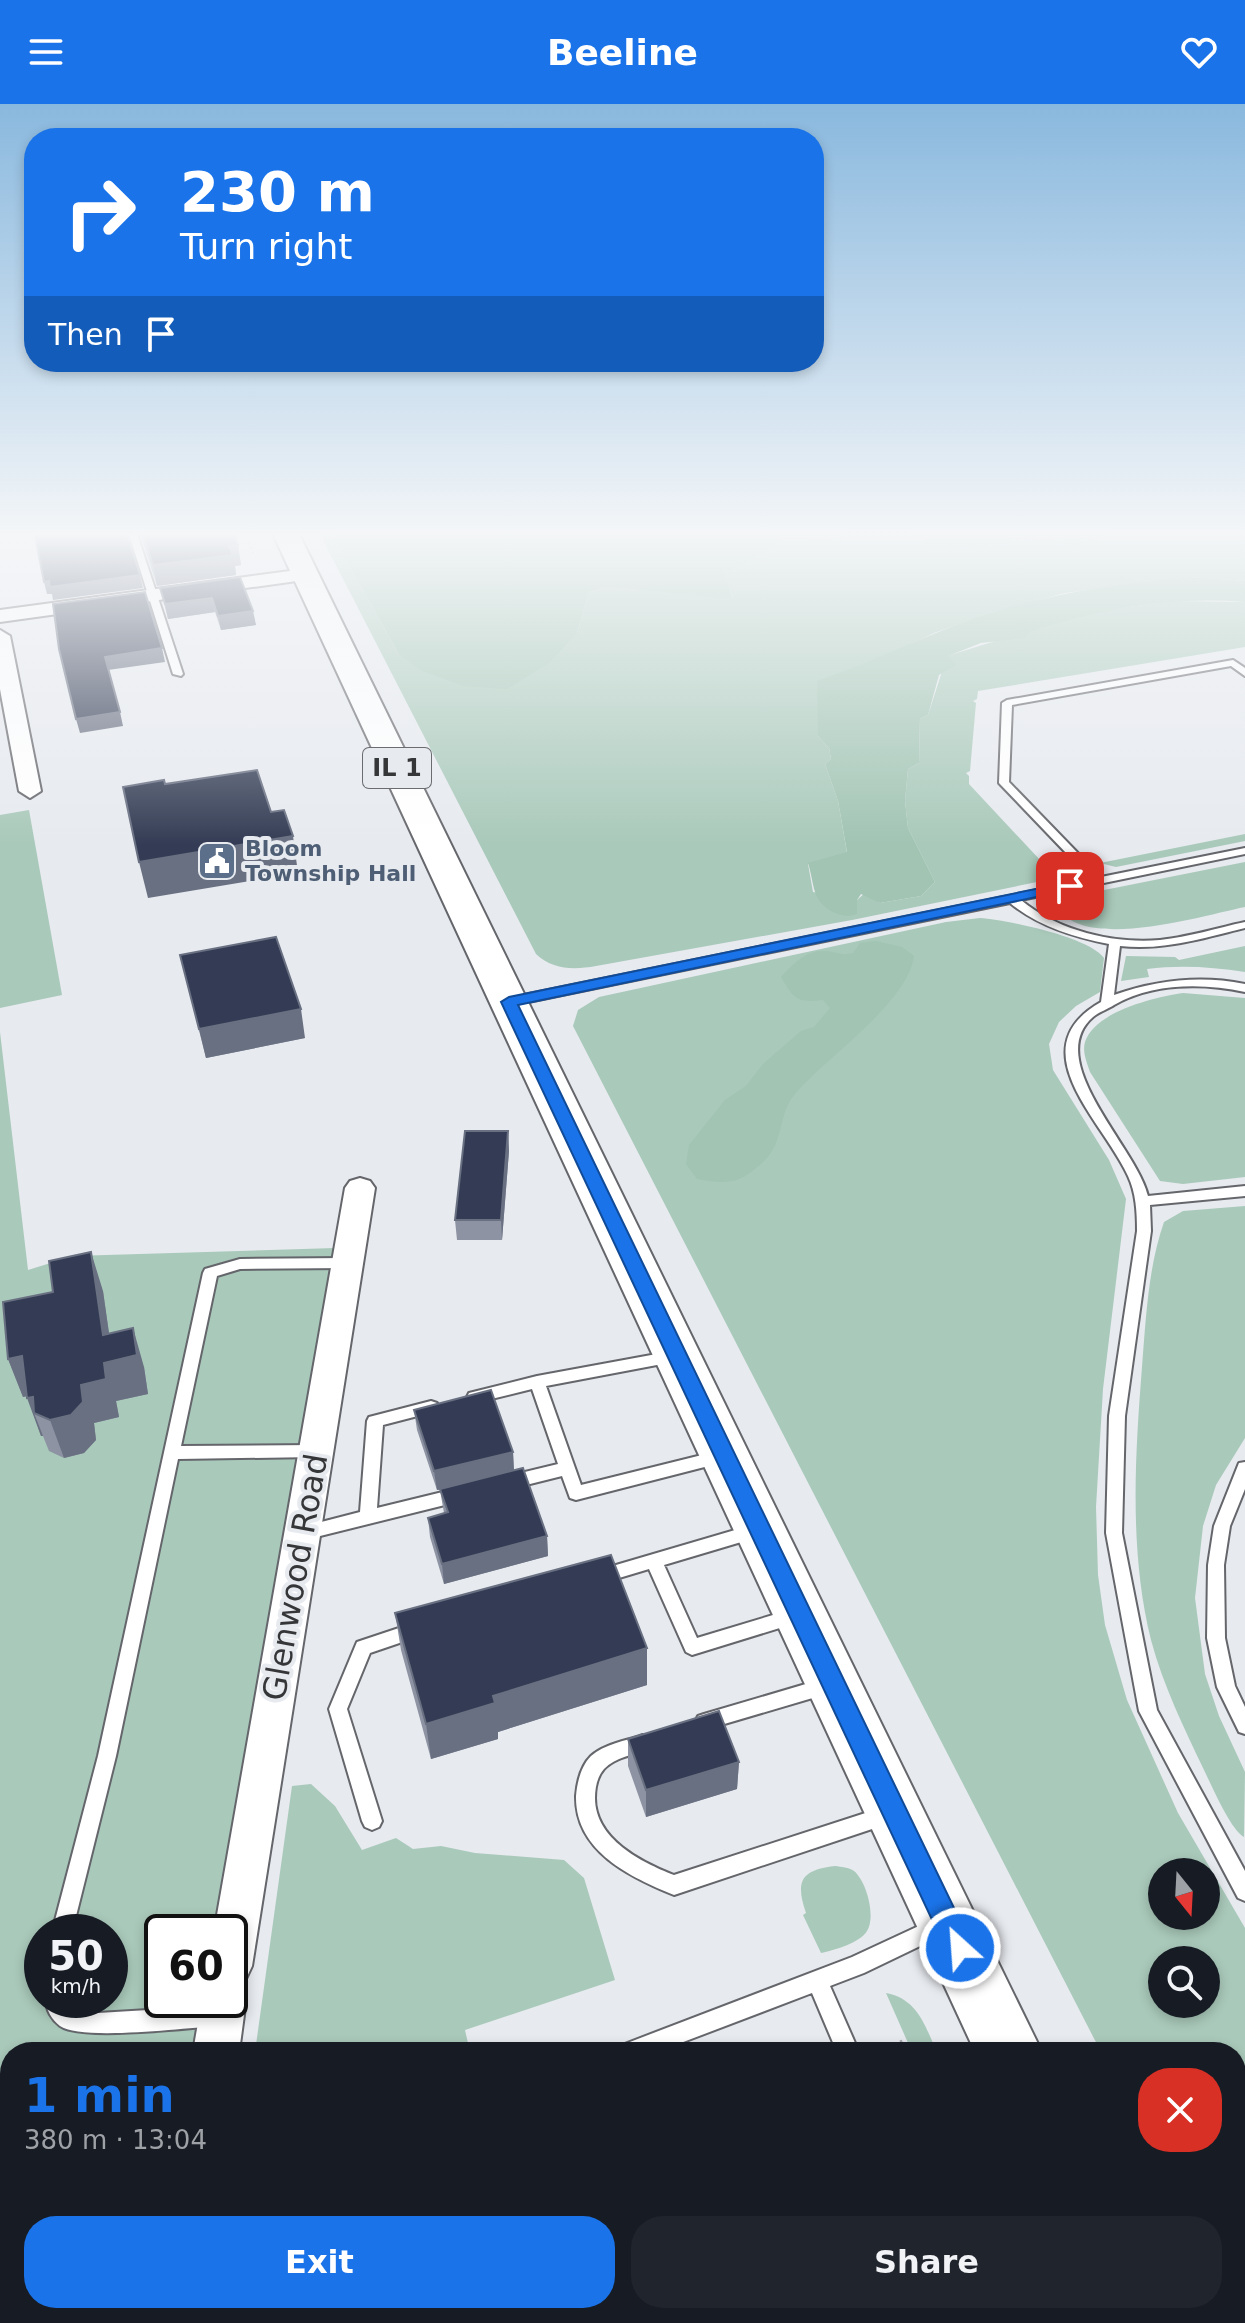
<!DOCTYPE html>
<meta charset="utf-8">
<style>
:root{--surface:#171b24;--page:#20242c;--text:#f1f3f6;--muted:#9ea1a6;--accent:#1a73e8}
body{margin:0;font-family:"DejaVu Sans",sans-serif;background:var(--page);color:var(--text);height:100vh;display:flex;flex-direction:column;font-size:30px;white-space:nowrap}
*{box-sizing:border-box;margin:0}
p{font-size:26px;color:var(--muted)}
.icon{flex:none;width:44px;height:44px;fill:none;stroke:currentColor;stroke-width:2;stroke-linecap:round;stroke-linejoin:round}
.map{position:relative;flex:1;overflow:hidden}
.drawer{position:absolute;left:0px;top:1938px;width:1246px;height:282px;display:flex;flex-direction:column;background:var(--surface);border-radius:32px 32px 0 0;box-shadow:0 4px 12px #0003}
.drawer>*{flex:none}
.hud{position:absolute;left:24px;top:24px;width:800px;height:244px;border-radius:32px;box-shadow:0 4px 12px #0003;background:#1a73e8;color:#fff;overflow:hidden}
.needle{width:52px;rotate:162deg}
.controls{position:absolute;left:1148px;top:1754px;display:grid;gap:16px}
.controls a{display:grid;place-items:center;width:72px;height:72px;border-radius:50%;background:var(--surface);box-shadow:0 4px 12px #0003;font-size:40px}
.speed{position:absolute;left:24px;top:1810px;display:flex;gap:16px;font-size:40px;font-weight:700;text-align:center}
.speed>*{display:grid;place-content:center;width:104px;height:104px;border-radius:50%;background:var(--surface);box-shadow:0 4px 12px #0003;line-height:1}
.speed small{font-size:20px;font-weight:400}
.speed .limit{border:4px solid #111;border-radius:12px;background:#fff;color:#111}
.pin{position:absolute;display:grid;place-items:center;width:68px;height:68px;color:#fff;margin:-34px;border-radius:16px;box-shadow:0 4px 12px #0006}
.me{position:absolute;width:88px;margin:-44px;rotate:334deg;stroke-linejoin:round;filter:drop-shadow(0 0 6px #0008)}
.turn{display:flex;align-items:center;gap:28px;height:168px;padding:0 24px;font-size:36px}
.turn .icon{width:104px;height:104px;stroke-width:2.5}
.turn b{display:block;font-size:56px;line-height:68px}
.then{display:flex;align-items:center;height:76px;padding:0 24px;background:#0003;gap:16px;font-size:30px}
.round{display:grid;place-items:center;flex:none;width:84px;height:84px;border-radius:32px;background:var(--page)}
.head{display:flex;align-items:center;justify-content:space-between;height:136px;padding:0 24px}
h1{font-size:48px;font-weight:600;line-height:60px;color:var(--accent)}
.button{display:flex;gap:16px;margin-top:auto;padding:16px 24px}
.button a{flex:1;height:92px;border-radius:32px;background:var(--accent);color:#fff;font-size:32px;font-weight:600;line-height:92px;text-align:center}
.button a+a{background:var(--page);color:var(--text)}
header{display:flex;justify-content:space-between;align-items:center;height:104px;padding:0 24px;background:var(--accent);color:#fff;font-size:36px;font-weight:600}
.map>svg:first-child{display:block}
.green{fill:#a9c9ba;fill-rule:evenodd}
.forest{fill:#a1c4b3}
.lines{fill:none;stroke-linecap:round;stroke-linejoin:round}
.lane-casing{stroke:#64666b;stroke-width:4}
.street-casing{stroke:#64666b;stroke-width:4}
.primary-casing{stroke:#64666b;stroke-width:4}
.path-far1{stroke:#a7a9ad;stroke-width:3;stroke-dasharray:1 4;stroke-linecap:butt}
.path{stroke:#a7a9ad;stroke-width:7;stroke-dasharray:3 9;stroke-linecap:butt}
.lane{fill:#fff;fill-rule:evenodd}
.street{fill:#fff;fill-rule:evenodd}
.primary{fill:#fff;fill-rule:evenodd}
.wall{fill:#8d93a2}
.shaded-wall{fill:#697082}
.building{fill:#333c54;stroke:#697082;stroke-width:2}
.route{fill:#1a73e8;stroke:#114b97;stroke-width:2}
.labels{text-anchor:middle;stroke-width:8;stroke-linejoin:round;paint-order:stroke}
.far-service-label{font-size:22px;font-weight:bold;fill:#4e5e75;stroke:#e7eaef;text-anchor:start}
.shield{fill:#e7eaef;stroke:#6a6c6f;stroke-width:2}
.shield-label{font-size:24px;font-weight:bold;fill:#353638}
.near-street-label{font-size:32px;fill:#353638;stroke:#e7eaef}
</style>
<header><svg class="icon" aria-label="menu" viewBox="0 0 24 24"><path d="M4 6h16M4 12h16M4 18h16"/></svg>Beeline<svg class="icon" aria-label="heart" viewBox="0 0 24 24"><path d="M12 20l-8-8c-3-5 5-10 8-4 3-6 11-1 8 4z"/></svg></header>
<div class="map">
<svg width="1245" height="2219" viewBox="0 0 1245 2219">
<rect width="100%" height="100%" fill="#e7eaef"/>
<path class="green" d="M320 430H331L399 550 577 529 589 488 607 483 733 494 723 469 758 454 786 435 840 440 848 430H916L933 446 1046 437 1078 443 1114 430H1245V477L1190 473 1065 489 996 507 934 529 875 557 818 632 829 644 831 655 825 660 838 697 847 749 808 760 813 788 857 796 865 789 880 799 921 792 935 778 908 724 905 697 908 665 919 659 920 615 928 611 947 552 1073 513 1121 504 1174 497 1245 498V543L978 587 977 595 973 597 976 599 970 667 966 669 969 672V680L1041 757 1062 754 1072 766 1071 771 852 816 596 862C574 866 553 866 536 850Z
M29 706 62 891 0 904V711Z
M1245 730V737L1116 763 1100 759Z
M1245 758V803C1205 811 1084 848 1059 804L1063 796 1074 792Z
M980 814C1007 816 1089 833 1104 854L1100 888 1076 902 1059 918 1049 940 1053 966 1109 1056 1126 1095 1103 1285 1096 1403 1098 1471 1105 1521 1127 1596 1178 1709 1245 1824V2219H1241L1236 2209V1948H1101L573 922 578 906 599 893 946 818ZM1162 1768H1206V1812H1162ZM1162 1856H1206V1900H1162Z
M1245 842V868C1212 863 1180 861 1147 865L1149 873 1121 877 1126 852 1175 853 1179 856Z
M1183 889 1245 894V1073L1183 1080 1160 1077 1090 968C1087 959 1082 948 1085 938 1095 907 1156 893 1183 889Z
M0 928 28 1166 73 1152 335 1144 219 1828H162V1896H207L199 1948H10V2210H154L153 2219H0ZM42 1828H110V1896H42Z
M1245 1102V1334L1216 1381 1203 1422 1195 1494 1205 1570 1219 1612 1245 1668 1244 1733C1230 1725 1212 1682 1204 1666 1184 1624 1163 1581 1151 1536 1129 1447 1135 1353 1142 1263 1146 1214 1148 1164 1164 1118L1183 1107Z
M311 1680 335 1702 362 1746 396 1734 413 1745 441 1742 475 1749 564 1756 584 1774 615 1876 465 1926 470 1948H255L292 1682Z
M835 1762C841 1763 849 1763 854 1767 867 1778 876 1813 867 1827 860 1839 834 1846 821 1849L803 1811 806 1809C795 1777 801 1766 835 1762Z
M886 1889C918 1895 925 1922 937 1948H912Z
M218 2210H486L476 2219H217Z
M704 2210H1015L1019 2219H681Z"/>
<path class="forest" d="M331 430H848L840 440 786 435 758 454 724 469 733 495 607 483 589 488 577 529 549 559 507 585 463 582 422 567 399 550Z
M916 430H1114L1078 443 1046 437 932 446Z
M1190 473 1245 477V498C1171 492 1099 505 1029 528L1025 534 981 539 948 552 956 561 939 571 928 611 920 615 919 659 908 665 905 697 908 724 935 778 921 792 880 799 861 790 857 796V810C848 813 842 812 833 808 811 796 815 781 808 759L847 748 838 697 825 660 831 655 829 644 818 632 817 577C878 556 935 526 996 507 1059 488 1124 479 1190 473Z
M876 837 902 843 914 852C908 899 825 954 795 990 780 1007 783 1029 772 1047 768 1055 753 1067 745 1072 730 1081 713 1078 697 1075L686 1060 689 1041 725 996 746 982 763 960 801 927 814 923 830 904 823 896C797 899 794 895 781 873 794 859 806 846 826 847 837 848 842 852 853 849L860 839Z"/>
<g class="lines">
<defs>
<path id="lane" d="M129 430H137L183 570 181 572 173 570Z
M1233 556 1245 564V572L1231 562 1012 601 1009 678 1101 773 1245 744V750L1021 796C1058 827 1114 840 1160 836 1189 833 1217 824 1245 818V824C1204 834 1163 847 1120 842L1114 891C1157 876 1200 871 1245 880V888C1202 879 1153 879 1114 901 1108 905 1099 908 1093 913 1042 957 1137 1044 1148 1092L1245 1082V1092L1150 1101 1151 1127 1125 1312 1122 1429 1157 1606 1245 1767V1797L1238 1794 1139 1607 1106 1429 1109 1312 1137 1127C1137 1108 1136 1089 1128 1072 1103 1017 1018 945 1101 898L1109 840C1073 833 1038 822 1010 799L509 902 503 898 509 894 1091 775 999 679 1002 599 1007 596Z
M347 1154 354 1159 347 1164 240 1165 217 1172 181 1342 316 1341 322 1342 324 1347 322 1352 316 1353 178 1355 116 1652 72 1828H52L98 1652 203 1169 205 1165 240 1155Z
M673 1247 678 1249 681 1253 678 1257 546 1282 581 1381 718 1347 724 1348 726 1353 724 1358 576 1396 570 1394 562 1372 510 1385 504 1383 502 1378 504 1373 558 1360 532 1285 475 1299 469 1297 467 1293 469 1289 537 1272Z
M431 1297 437 1299 439 1303 437 1307 383 1321 377 1404 459 1384 465 1386 467 1391 465 1396 304 1436 298 1434 296 1429 298 1424 360 1408 367 1317 369 1313Z
M1245 1358V1385L1230 1422 1224 1461 1225 1534 1235 1582 1245 1603V1630L1239 1628 1217 1583 1207 1534 1208 1461 1214 1422 1237 1364 1239 1359Z
M752 1421 758 1423 760 1428 758 1433 664 1461 697 1534 793 1505 799 1508 802 1513 799 1518 692 1551 686 1548 649 1465 599 1480 593 1478 590 1473 593 1468 599 1466Z
M414 1519 420 1522 423 1527 420 1532 370 1549 347 1605 382 1717 379 1723 372 1726 365 1723 362 1717 329 1605 357 1538Z
M826 1574 832 1576 835 1582 832 1588 826 1590 704 1626 698 1624 695 1618 698 1612 704 1610Z
M642 1631 649 1633 651 1639 649 1645C634 1651 615 1653 604 1665 597 1673 595 1684 595 1694 595 1735 641 1758 674 1771L884 1703 891 1706 894 1712 891 1718 884 1721 674 1791C630 1773 575 1747 576 1692 577 1679 581 1662 591 1652 604 1640 626 1637 642 1631Z
M936 1814 943 1817 946 1824 943 1831 864 1869 830 1882 859 1948H837L812 1889 657 1948H618L622 1941 852 1853Z
M46 1896H66L73 1905 98 1909 215 1902 222 1905 225 1912 222 1919 215 1922C186 1924 80 1937 60 1922 52 1916 46 1906 46 1896Z
M545 2210H569L571 2219H547Z"/>
<path id="street" d="M305 465 314 471 311 475 0 518V506Z
M0 526 10 532 41 687 30 694 19 687 0 585Z
M360 1074 370 1077 375 1084 252 1862 245 1877 239 1880 246 1896 239 1948H193L202 1896H230V1828H214L345 1084 350 1077Z
M148 2210H198L197 2219H147Z
M573 2210H644L640 2219H569Z"/>
<path id="primary" d="M273 430H299L1042 1948H975Z
M1097 2210H1171L1175 2219H1101Z"/>
</defs>
<use href="#lane" class="lane-casing"/>
<use href="#street" class="street-casing"/>
<use href="#primary" class="primary-casing"/>
<path class="path-far1" d="M244 430 254 451"/>
<path class="path" d="M878 1948 903 1939"/>
<use href="#lane" class="lane"/>
<use href="#street" class="street"/>
<use href="#primary" class="primary"/>
</g>
<path class="wall" d="M140 430H234L238 441 241 461 235 462 236 471 157 482Z
M240 473 256 521 221 526 215 508 168 515 160 484Z
M180 851 305 934 206 954Z
M508 1027 509 1047 502 1136H457L455 1116Z
M103 1187 109 1230 144 1263 148 1290 116 1297 119 1313 94 1319 96 1336 84 1349 64 1354 49 1347 43 1332H41L27 1292 23 1293 8 1255Z
M414 1306 513 1348 514 1367 547 1432 548 1452 444 1480 430 1433 428 1414 444 1409 440 1386H437L417 1326Z
M395 1509 647 1544V1581L498 1628V1635L431 1655 401 1546Z
M628 1635 739 1658 737 1685 646 1713 628 1662Z"/>
<path class="shaded-wall" d="M238 441 241 461 235 462 236 471 157 482 153 461Z
M140 471 143 484 53 496 52 490H47L44 478Z
M212 494 215 508 168 515 165 500Z
M253 507 256 521 221 526 218 512Z
M162 544 165 558 108 566 105 553Z
M120 608 123 622 80 629 76 615Z
M293 732 298 769 148 794 139 758Z
M301 905 305 934 206 954 199 925Z
M508 1027 509 1047 502 1136 501 1116Z
M91 1148 103 1187 113 1257 133 1224 144 1263 148 1290 116 1297 119 1313 94 1319 96 1336 84 1349 64 1354 50 1316 81 1281 104 1259 103 1231Z
M22 1252 36 1290 23 1293 8 1255Z
M33 1293 34 1309 43 1332H41L27 1294Z
M513 1348 514 1368 437 1386 434 1367Z
M547 1432 548 1452 444 1480 442 1460Z
M647 1544V1581L498 1628V1635L431 1655 426 1620 493 1592Z
M739 1658 737 1685 646 1713V1686Z"/>
<path class="building" d="M48 430H127L140 471 50 483 49 477 44 478 35 432Z
M143 430H234L238 441 229 442 233 451 153 461Z
M240 473 253 507 218 512 212 494 165 500 160 484Z
M145 488 162 544 105 553 120 608 76 615 59 545 53 500Z
M257 666 271 708 284 706 293 732 139 758 123 683 164 676 165 680Z
M276 833 301 905 199 925 180 851Z
M465 1027H508L501 1116H455Z
M91 1148 103 1231 133 1224 137 1251 104 1259 106 1275 81 1281 83 1298 71 1311 50 1316 34 1309 33 1293 27 1294 22 1252 8 1255 3 1198 53 1188 49 1157Z
M491 1286 513 1348 434 1367 414 1306Z
M523 1364 547 1432 442 1460 428 1414 448 1408 440 1385Z
M611 1451 647 1544 493 1592 495 1599 426 1620 395 1509Z
M719 1607 739 1658 646 1686 628 1635Z"/>
<linearGradient id="sky" x2="0" y2="1"><stop stop-color="#89b8de"/><stop offset="0.58" stop-color="#f4f6f8"/><stop offset="1" stop-color="#f4f6f8" stop-opacity="0"/></linearGradient>
<rect width="1245" height="741" fill="url(#sky)"/>
<path class="route" d="M1070 778 1075 779V785L518 901 969 1835 973 1844 969 1854 960 1858 950 1854 501 898 509 893Z"/>
<defs>
<symbol id="civic-square" viewBox="-11 -11 22 22"><rect x="-9" y="-9" width="18" height="18" rx="4" fill="#5c6f8a" stroke="#e7eaef"/><path d="M-.6-6.5H3V-4.5H.6V-3L4-1V1h2V6H-6V1h2V-1L-.6-3ZM-1.2 2.5V6h2.4V2.5Z" fill="#fff"/></symbol>
</defs>
<g fill-rule="evenodd">
<use href="#civic-square" x="195" y="735" width="44" height="44"/>
</g>
<g class="labels">
<g class="far-service-label">
<text x="245" y="752">Bloom<tspan x="245" dy="25">Township Hall</tspan></text>
</g>
<rect class="shield" x="363" y="644" width="68" height="40" rx="6"/>
<g class="shield-label">
<text x="397" y="672">IL 1</text>
</g>
<g class="near-street-label">
<text transform="translate(295 1473) rotate(-80)" y="11">Glenwood Road</text>
</g>
</g>
</svg>
<div class="controls">
<a><svg class="needle" viewBox="-14 -14 28 28"><path d="M0-13l5 13h-10z" fill="#e53935"/><path d="M0 13l5-13h-10z" fill="#9ea1a6"/></svg></a>
<a><svg class="icon" aria-label="search" viewBox="0 0 24 24"><circle cx="10" cy="10" r="6"/><path d="M15 15l6 6"/></svg></a>
</div>
<div class="speed"><div>50<small>km/h</small></div><div class="limit">60</div></div>
<div class="pin" style="left:1070px;top:782px;background:#d93025"><svg class="icon" aria-label="arrive" viewBox="0 0 24 24"><path d="M6 21V4h12l-3 4 3 4H6"/></svg></div>
<svg class="me" style="left:960px;top:1844px" viewBox="-20 -20 40 40"><circle r="17" fill="#1a73e8" stroke="#fff" stroke-width="3"/><path d="M0-11L8 9 0 5-8 9z" fill="#fff"/></svg>
<div class="hud">
<div class="turn"><svg class="icon" aria-label="right" viewBox="0 0 24 24"><path d="M7 20v-9h11M14 6l5 5-5 5"/></svg><div><b>230 m</b>Turn right</div></div>
<div class="then">Then<svg class="icon" aria-label="arrive" viewBox="0 0 24 24"><path d="M6 21V4h12l-3 4 3 4H6"/></svg></div>
</div>
<section class="drawer">
<div class="head"><div><h1>1 min</h1><p>380 m · 13:04</p></div><a class="round" style="background:#d93025;color:#fff"><svg class="icon" aria-label="close" viewBox="0 0 24 24"><path d="M6 6l12 12M18 6L6 18"/></svg></a></div>
<div class="button"><a>Exit</a><a>Share</a></div>
</section>
</div>
